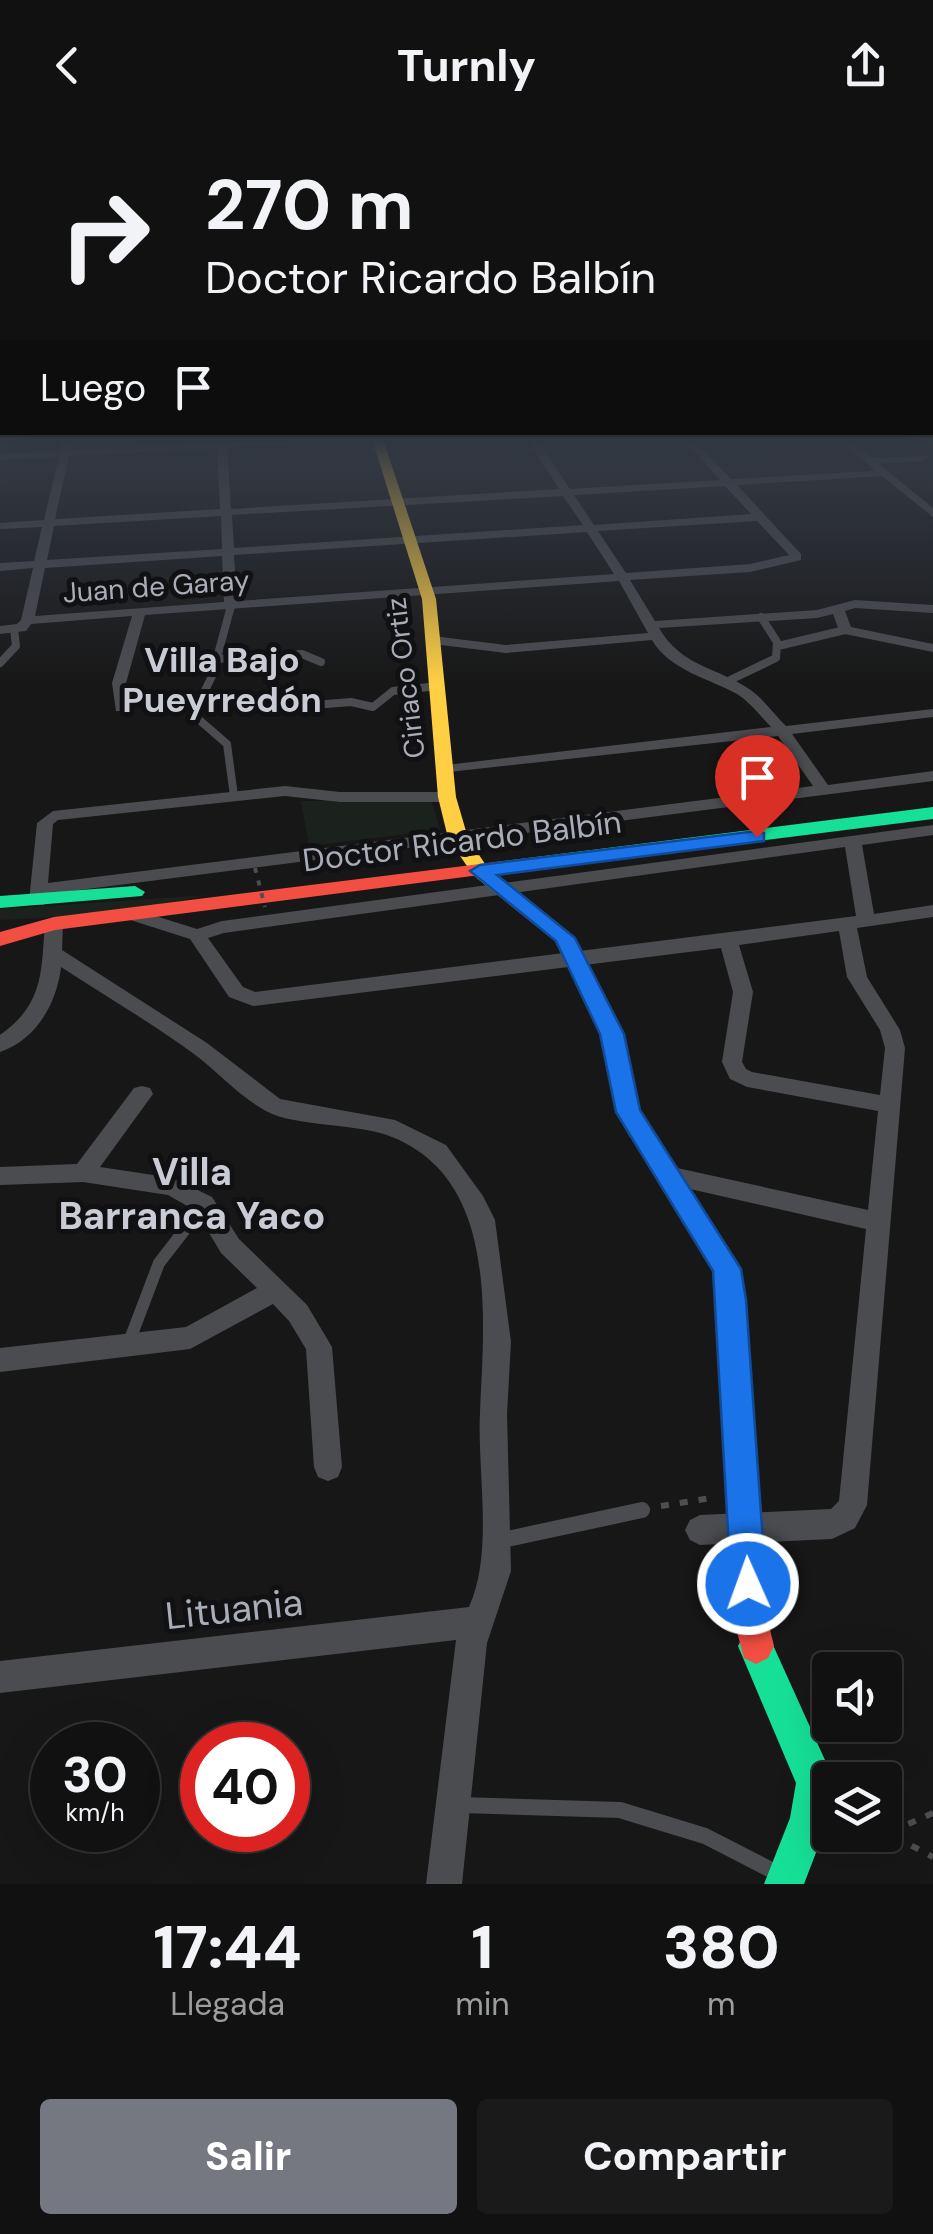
<!DOCTYPE html>
<html lang="es">
<meta charset="utf-8">
<style>
:root{--surface:#111;--page:#1a1a1a;--text:#f1f3f6;--muted:#9c9d9f;--line:#303131;--accent:#757880}
body{margin:0;font-family:"DM Sans",sans-serif;background:var(--page);color:var(--text);height:100vh;display:flex;flex-direction:column;font-size:38px;white-space:nowrap}
*{box-sizing:border-box;margin:0}
p{font-size:32px;color:var(--muted)}
.icon{flex:none;width:55px;height:55px;fill:none;stroke:currentColor;stroke-width:2;stroke-linecap:round;stroke-linejoin:round}
.map{position:relative;height:1754px;overflow:hidden}
.sheet{display:flex;flex-direction:column;background:var(--surface);flex:1}
.sheet>*{flex:none}
.banner{position:absolute;left:0px;top:0px;width:935px;height:305px;box-shadow:0 10px 40px #0002,0 0 0 2px var(--line);background:#111;color:var(--text);overflow:hidden}
.tools{position:absolute;left:812px;top:1522px;display:grid;gap:20px}
.tools a{display:grid;place-items:center;width:90px;height:90px;border-radius:10px;background:var(--surface);box-shadow:0 10px 40px #0002,0 0 0 2px var(--line);font-size:50px}
.speed{position:absolute;left:30px;top:1592px;display:flex;gap:20px;font-size:50px;font-weight:700;text-align:center}
.speed>*{display:grid;place-content:center;width:130px;height:130px;border-radius:50%;background:var(--surface);box-shadow:0 10px 40px #0002,0 0 0 2px var(--line);line-height:1}
.speed small{font-size:25px;font-weight:400}
.speed .limit{border:15px solid #d22;background:#fff;color:#111}
.pin{position:absolute;display:grid;place-items:center;width:85px;height:85px;color:#fff;margin:-102px -42px;border-radius:50% 50% 50% 0;rotate:-45deg;box-shadow:0 0 10px #0007}
.pin .icon{rotate:45deg}
.me{position:absolute;width:110px;margin:-55px;rotate:358deg;stroke-linejoin:round;filter:drop-shadow(0 0 8px #0008)}
.turn{display:flex;align-items:center;gap:35px;height:210px;padding:0 40px;font-size:45px}
.turn .icon{width:130px;height:130px;stroke-width:2.5}
.turn b{display:block;font-size:70px;line-height:85px}
.then{display:flex;align-items:center;height:95px;padding:0 40px;background:#0003;gap:20px;font-size:38px}
.eta{display:flex;justify-content:space-evenly;align-items:center;height:170px;text-align:center}
.eta b{font-size:60px;font-weight:800;line-height:70px}
.cta{display:flex;gap:20px;margin-top:auto;padding:20px 40px}
.cta a{flex:1;height:115px;border-radius:10px;background:var(--accent);color:#fff;font-size:40px;font-weight:800;line-height:115px;text-align:center}
.cta a+a{background:var(--page);color:var(--text)}
header{display:flex;justify-content:space-between;align-items:center;height:130px;padding:0 40px;background:var(--surface);font-size:45px;font-weight:800}
.map>svg:first-child{display:block}
.green{fill:#1b211c}
.lines{fill:none;stroke-linecap:round;stroke-linejoin:round}
.path{stroke:#4d4e52;stroke-width:6;stroke-dasharray:8 11;stroke-linecap:butt}
.lane-far2{stroke:#4b4c50;stroke-width:8}
.lane-far1{stroke:#4b4c50;stroke-width:12}
.lane{stroke:#4b4c50;stroke-width:16}
.street{fill:#4b4c50;fill-rule:evenodd}
.fast{fill:#16e098;fill-rule:evenodd}
.slow{fill:#ffcf43;fill-rule:evenodd}
.jam{fill:#f24e42;fill-rule:evenodd}
.path-bridge{stroke:#4d4e52;stroke-width:4;stroke-dasharray:5 8;stroke-linecap:butt}
.route{fill:#1a73e8;stroke:#114b97;stroke-width:2.5}
.labels{text-anchor:middle;stroke-width:10;stroke-linejoin:round;paint-order:stroke}
.far-street-label{font-size:28px;fill:#a8adb8;stroke:#111113}
.street-label{font-size:32px;fill:#a8adb8;stroke:#111113}
.far-district-label{font-size:35px;font-weight:bold;fill:#c9ccd4;stroke:#111113}
.quarter-label{font-size:38px;font-weight:bold;fill:#c9ccd4;stroke:#111113}
.near-street-label{font-size:38px;fill:#a8adb8;stroke:#111113}
</style>
<header><svg class="icon" aria-label="back" viewBox="0 0 24 24"><path d="M15 5l-7 7 7 7"/></svg>Turnly<svg class="icon" aria-label="share" viewBox="0 0 24 24"><path d="M12 15V3M7 8l5-5 5 5M5 13v7h14v-7"/></svg></header>
<div class="map">
<svg width="933" height="1754" viewBox="0 0 933 1754">
<rect width="100%" height="100%" fill="#171717"/>
<path class="green" d="M431 669 440 700 309 716 301 671Z
M208 765 106 785 0 790V779Z"/>
<g class="lines">
<path class="path" d="M661 1376 711 1368
M933 1683 888 1703 933 1727"/>
<path class="lane-far2" d="M231 476 212 546 195 581 197 588 227 614 234 666
M778 516 845 500
M217 529 302 524 321 532
M0 533 16 516 14 499
M726 552 776 528 777 512 761 487
M301 576 351 572 373 577 393 561 438 556"/>
<path class="lane-far1" d="M129 1212 159 1133 204 1075"/>
<path class="lane" d="M498 1411 642 1380
M460 1675 620 1680 705 1706 775 1742"/>
<path class="street" d="M63 309H73L71 320 217 312V309H227V312L336 309 331 312 227 318 231 379 559 359 527 309H537L570 359 720 350 683 309H693L731 349 875 341 839 309H850L873 328 928 326 924 331 879 334 933 378V387L882 346 737 355 801 424V430L750 442 630 450 655 491 817 480 855 470 933 475V483L855 478 845 481 851 497 933 514V522L840 503 833 484 817 488 659 498C682 538 719 537 752 561 764 570 775 585 786 596L933 579V587L792 604 828 655 933 641V651L48 764 44 775H32L29 771 37 693 53 681 285 656 340 662H447L455 667 447 672H340L285 666 58 690 53 694 48 753 813 656 778 606 440 643 438 640 446 635 771 597C761 587 750 572 737 564 710 549 669 540 652 510L506 523 433 514 426 510 433 506 506 515 648 503 619 451 145 485 126 553 128 578 126 581H116L112 553 132 486 31 494 26 501 0 504V496L17 494 21 490 33 438 0 441V433L34 431 42 397 0 399V393L44 390 59 327 0 330V324L60 321ZM217 318 220 379 55 389 69 326ZM725 356 751 384 594 395 574 365ZM563 366 583 395 234 418 232 385ZM221 386 222 419 47 430 54 396ZM757 391 789 425 750 434 626 443 598 401ZM587 402 614 444 237 471 234 425ZM222 426 224 472 35 486 45 438Z
M933 695V705L862 715 874 784 933 775V787L857 798 867 847 900 900 905 918 867 1375 855 1398 832 1409 700 1415 690 1410 685 1400 690 1390 700 1385 831 1379 839 1371 866 1099 668 1054 660 1051 657 1045 660 1039 668 1036 868 1080 878 981 747 957 730 949 722 932 733 862 721 818 253 876 229 867 190 809 124 788 121 784 130 778 197 799 222 791ZM845 717 856 786 255 862 243 857 208 808 224 803ZM839 801 847 847 880 900 885 918 880 965 752 942 746 939 742 932 753 862 739 815Z
M54 788 63 794 62 820 207 913 280 969 395 990 446 1015 483 1066 495 1090 511 1212 507 1284 511 1441 487 1513 462 1754H426L456 1510 0 1563V1531L469 1477C494 1422 477 1342 480 1282 484 1188 499 1050 392 1007 359 993 294 997 266 981 240 967 218 942 194 924 152 893 105 866 61 837 57 873 36 910 0 922V905C44 874 41 842 45 794Z
M142 956 150 958 153 964 100 1037 173 1048 212 1067 239 1109 307 1175 332 1217 342 1337 338 1347 328 1351 318 1347 314 1337 306 1219 289 1191 273 1174 190 1219 0 1242V1218L186 1197 257 1158 221 1123 196 1081 168 1065 83 1052 0 1055V1037L77 1034 134 958Z"/>
<path class="fast" d="M933 677V689L496 744 486 738 496 732Z
M135 756 145 762 142 766 0 778V766Z
M756 1498 768 1504 834 1650H830V1686L804 1754H764L790 1688 796 1653 738 1516 744 1504Z"/>
<path class="slow" d="M372 309H383L436 469 456 667 468 708 487 737 575 807 624 904 640 981 651 1000 648 1007H630L616 982 600 904 555 811 473 745 448 708 438 667 422 469Z"/>
<path class="jam" d="M496 732 503 734 506 738 503 742 55 800 0 816V802L54 787Z
M639 991 648 993 737 1131 746 1170 766 1483 774 1516 768 1528 756 1534 744 1528 732 1483 718 1170 713 1141 627 1000 630 993Z"/>
<path class="path-bridge" d="M255 738 265 777"/>
</g>
<linearGradient id="sky" x2="0" y2="1"><stop stop-color="#0d0d0d"/><stop offset="0.56" stop-color="#363c47"/><stop offset="1" stop-color="#363c47" stop-opacity="0"/></linearGradient>
<rect width="933" height="554" fill="url(#sky)"/>
<path class="route" d="M757 701 764 703V711L497 745 575 808 624 904 640 980 741 1139 746 1170 766 1454 761 1467 748 1472 736 1467 731 1454 713 1141 616 982 600 904 556 811 470 741 480 735Z"/>
<g class="labels">
<g class="far-street-label">
<text transform="translate(156 456) rotate(-4)" y="10">Juan de Garay</text>
<text transform="translate(405 548) rotate(-97)" y="10">Ciriaco Ortiz</text>
</g>
<g class="street-label">
<text transform="translate(462 711) rotate(-7)" y="11">Doctor Ricardo Balbín</text>
</g>
<g class="far-district-label">
<text x="222" y="542">Villa Bajo<tspan x="222" dy="40">Pueyrredón</tspan></text>
</g>
<g class="quarter-label">
<text x="192" y="1055">Villa<tspan x="192" dy="44">Barranca Yaco</tspan></text>
</g>
<g class="near-street-label">
<text transform="translate(234 1479) rotate(-6)" y="13">Lituania</text>
</g>
</g>
</svg>
<div class="tools">
<a><svg class="icon" aria-label="sound" viewBox="0 0 24 24"><path d="M4 9h4l5-4v14l-5-4H4zM17 9q2 3 0 6"/></svg></a>
<a><svg class="icon" aria-label="layers" viewBox="0 0 24 24"><path d="M12 4l9 5-9 5-9-5zM3 14l9 5 9-5"/></svg></a>
</div>
<div class="speed"><div>30<small>km/h</small></div><div class="limit">40</div></div>
<div class="pin" style="left:757px;top:707px;background:#d93025"><svg class="icon" aria-label="arrive" viewBox="0 0 24 24"><path d="M6 21V4h12l-3 4 3 4H6"/></svg></div>
<svg class="me" style="left:748px;top:1454px" viewBox="-20 -20 40 40"><circle r="17" fill="#1a73e8" stroke="#fff" stroke-width="3"/><path d="M0-11L8 9 0 5-8 9z" fill="#fff"/></svg>
<div class="banner">
<div class="turn"><svg class="icon" aria-label="right" viewBox="0 0 24 24"><path d="M7 20v-9h11M14 6l5 5-5 5"/></svg><div><b>270 m</b>Doctor Ricardo Balbín</div></div>
<div class="then">Luego<svg class="icon" aria-label="arrive" viewBox="0 0 24 24"><path d="M6 21V4h12l-3 4 3 4H6"/></svg></div>
</div>
</div>
<section class="sheet">
<div class="eta">
<div><b>17:44</b><p>Llegada</p></div>
<div><b>1</b><p>min</p></div>
<div><b>380</b><p>m</p></div>
</div>
<div class="cta"><a>Salir</a><a>Compartir</a></div>
</section>
